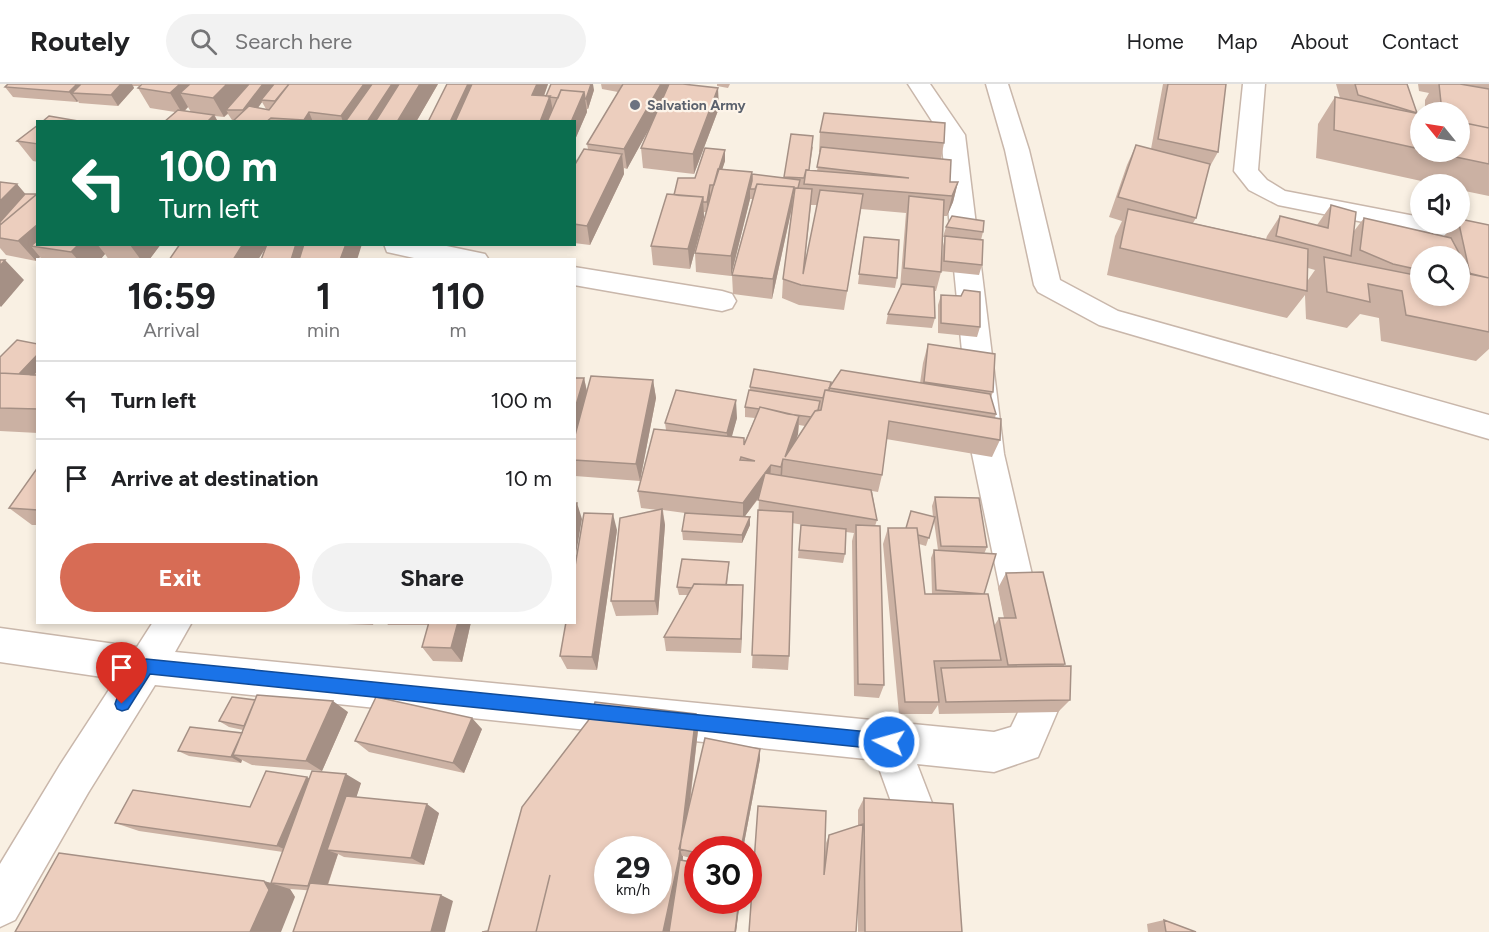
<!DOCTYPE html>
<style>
:root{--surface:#fff;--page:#f2f2f2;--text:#202124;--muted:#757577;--line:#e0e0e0;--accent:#d76c55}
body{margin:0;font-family:Figtree,sans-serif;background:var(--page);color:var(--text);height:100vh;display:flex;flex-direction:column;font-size:22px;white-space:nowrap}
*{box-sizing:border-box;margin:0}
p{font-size:20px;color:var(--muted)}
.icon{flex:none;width:33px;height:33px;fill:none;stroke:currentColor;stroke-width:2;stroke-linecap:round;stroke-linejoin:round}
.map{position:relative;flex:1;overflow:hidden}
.sheet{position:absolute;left:36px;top:174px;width:540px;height:366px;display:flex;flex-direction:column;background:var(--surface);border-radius:0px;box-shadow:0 3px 9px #0003}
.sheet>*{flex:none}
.hud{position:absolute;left:36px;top:36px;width:540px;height:126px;border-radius:0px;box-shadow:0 3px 9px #0003;background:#0b6e4f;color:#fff;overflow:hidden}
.needle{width:39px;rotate:300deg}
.tools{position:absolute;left:1410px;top:18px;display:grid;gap:12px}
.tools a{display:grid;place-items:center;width:60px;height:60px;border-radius:50%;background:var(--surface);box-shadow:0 3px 9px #0003;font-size:30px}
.speed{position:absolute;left:594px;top:752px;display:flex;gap:12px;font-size:30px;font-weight:700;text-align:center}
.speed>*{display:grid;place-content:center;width:78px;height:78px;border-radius:50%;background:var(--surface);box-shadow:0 3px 9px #0003;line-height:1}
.speed small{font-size:15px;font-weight:400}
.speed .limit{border:9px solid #d22;background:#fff;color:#111}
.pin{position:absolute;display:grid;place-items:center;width:51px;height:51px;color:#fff;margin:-62px -26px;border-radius:50% 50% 50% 0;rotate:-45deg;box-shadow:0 0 6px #0007}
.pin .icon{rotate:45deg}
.me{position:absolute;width:66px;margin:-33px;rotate:276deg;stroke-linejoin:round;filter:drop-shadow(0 0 4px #0008)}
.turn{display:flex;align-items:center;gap:21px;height:126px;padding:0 24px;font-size:27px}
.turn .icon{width:78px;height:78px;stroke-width:2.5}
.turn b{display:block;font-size:42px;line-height:51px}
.eta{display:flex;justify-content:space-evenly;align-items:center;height:102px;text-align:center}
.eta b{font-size:36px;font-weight:700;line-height:42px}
.cta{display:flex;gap:12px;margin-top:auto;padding:12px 24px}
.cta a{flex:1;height:69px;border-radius:36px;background:var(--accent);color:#fff;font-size:24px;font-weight:700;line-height:69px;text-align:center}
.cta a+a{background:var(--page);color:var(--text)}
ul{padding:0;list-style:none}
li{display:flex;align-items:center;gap:18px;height:78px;padding:0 24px;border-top:2px solid var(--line)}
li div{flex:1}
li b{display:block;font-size:22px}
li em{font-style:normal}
header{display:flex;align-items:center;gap:36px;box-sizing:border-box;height:84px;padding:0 30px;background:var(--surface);border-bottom:2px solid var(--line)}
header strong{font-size:28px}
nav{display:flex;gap:33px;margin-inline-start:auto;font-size:21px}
.search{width:420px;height:54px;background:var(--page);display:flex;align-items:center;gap:15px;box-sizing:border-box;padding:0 21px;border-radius:33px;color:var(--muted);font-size:22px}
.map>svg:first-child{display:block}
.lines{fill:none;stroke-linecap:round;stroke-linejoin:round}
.minor-casing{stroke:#c9b7ab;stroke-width:3}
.minor{fill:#fff;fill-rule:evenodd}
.wall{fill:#cbb1a3;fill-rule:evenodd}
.shaded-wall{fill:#a59085}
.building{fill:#eccebe;stroke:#a59085;stroke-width:1.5;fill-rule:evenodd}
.route{fill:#1a73e8;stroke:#114b97;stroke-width:1.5}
.worship-dot{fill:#6b7280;stroke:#fdf4e9;stroke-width:2}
.labels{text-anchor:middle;stroke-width:4.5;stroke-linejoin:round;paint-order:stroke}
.far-worship-label{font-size:14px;font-weight:bold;fill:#5b616d;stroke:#fdf4e9;text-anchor:start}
</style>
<header>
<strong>Routely</strong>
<div class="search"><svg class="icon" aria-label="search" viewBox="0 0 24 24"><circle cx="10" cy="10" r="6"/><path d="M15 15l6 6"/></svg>Search here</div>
<nav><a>Home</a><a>Map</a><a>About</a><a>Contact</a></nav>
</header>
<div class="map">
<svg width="1489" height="848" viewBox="0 0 1489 848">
<rect width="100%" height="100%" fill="#f9f0e3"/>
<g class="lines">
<defs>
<path id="minor" d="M908 0H930L965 51 1004 370 1042 534 1037 546 1024 550 1011 546 1006 534 972 370 941 51Z
M986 0H1008L1029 66 1060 196 1118 227 1489 331V355L1099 241 1038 208 1034 201 1005 66Z
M1243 0H1265L1258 86 1267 96 1285 107 1420 133V140H1453L1489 147V163L1278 121 1249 106 1234 87Z
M384 160H437L485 170 489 176H423L387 168Z
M574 183 722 207 732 210 736 217 732 224 722 227 574 201Z
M153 538H192L175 568 994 648 1011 643 1023 618 1016 584 1022 572 1035 566 1048 572 1061 619 1038 673 994 688 917 680 947 758 941 773 926 779 911 773 876 676 155 601 88 709 15 836 0 843V780L60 681 116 595 0 578V544L137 563Z"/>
</defs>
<use href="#minor" class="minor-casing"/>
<use href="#minor" class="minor"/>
</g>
<path class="wall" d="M8 0H141L139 2H133L134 4 118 22 79 19 78 17 77 18 13 13 5 3Z
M142 0H438L416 38H232L233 36H232L228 30 224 33 215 32 218 38H164L175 28 150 24 138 4ZM262 18 266 25 258 24ZM188 23 191 28 185 27Z
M447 0H548L544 12 594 6 588 25H587V28L574 58Z
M601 0H683L719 24 694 90 643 84 641 64 652 39 627 85 624 84V90L590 161 574 159V68L577 78 588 65 587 60 618 8 602 5Z
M717 0H730L728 4 717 2Z
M1163 0H1226L1218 68 1209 84 1196 134 1193 139 1266 155 1267 152 1280 132 1317 141 1331 121 1354 147 1364 134 1443 153 1455 140 1489 141V265L1476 277 1381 257 1379 234 1360 230 1347 244 1306 235 1305 211 1287 234 1107 191 1115 152 1122 137 1109 133 1127 81 1136 61 1151 65ZM1420 172H1460V212H1420ZM1308 184 1315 186 1308 196Z
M1336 0H1407L1417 29 1420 30V68H1460V28H1425V16L1429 9 1419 7 1418 0H1489V112L1460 106V100H1435L1316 74 1318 40 1335 13 1340 14Z
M38 41V78L33 77 17 57Z
M820 48 944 59 941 75 950 98H958L953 118 947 132H943L941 188 936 207H935V234L932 244 886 240 888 230 900 204 906 129 861 125 844 226 799 221 782 214 783 195 792 124 772 215 733 210 732 191 753 115H750L731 192 696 188 695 169 706 128H704V133L690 185 653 181 651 162 674 111 695 94 725 66V77L722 85 752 90 784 94 791 50 813 63 809 86 817 87 820 68H819ZM811 121H817L804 185Z
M0 98 25 110H37L38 160H161L149 176H109L105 170 100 176H42L40 173 36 177 6 171 0 164Z
M946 143 983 148 981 156 982 181 979 191 941 187 943 162 945 153H943Z
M864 153 897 194 895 204 858 200Z
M941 211 961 212 980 243 977 253 938 249V221Z
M38 260V349L0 347V273Z
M928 260 993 308 991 313 996 330 995 334 1000 356 992 373 886 355 882 391 878 408 872 407 877 436 875 442 884 601 879 614 854 612 852 457 854 449 846 448 845 470 843 479 798 474 801 441 810 442 792 439 789 572 788 586 752 584 759 414 745 432 750 433V441L742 459 683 456 682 447 692 430 663 426 665 441 658 531 616 532 611 517 658 426 641 424 638 407 666 346 665 339 737 334 731 353 744 359 755 334 745 333V323L750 306V303L830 302 920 299 923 279ZM799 341 805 342 796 356 798 350Z
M584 294 587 307 653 296 656 314 640 397 575 392 574 376Z
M38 383V441H32L9 424Z
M935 413 987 463 984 470 985 510 994 542 999 534H1004L998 504 1006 489 1065 580 1063 583 1070 616 1058 628 939 630 938 621 932 630H899L883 460 888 444H906L933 433 932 422ZM934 437 938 466H934L931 474 932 510H925L919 460 926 462Z
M617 446 597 586 567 585 560 572Z
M729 478 727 501H743L741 569 666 567 664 553 688 511H679L677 503Z
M320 538H374L373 541 321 539Z
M386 538H471L462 578 433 577 422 563 428 541H388Z
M348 628 322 687 252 681 242 676 241 679 189 672 178 667 242 649 243 646 229 643 219 637Z
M696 630 698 646 690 720 760 675 743 765H698V776L683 772V777L698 816H740L736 848H482L488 847Z
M482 645 464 689 369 668 355 657Z
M309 694 361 699 356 713 439 729 424 781 344 773 338 770 328 801 453 817 290 805 295 813 264 797 271 799 283 768 139 747 115 739 250 723Z
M864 714 962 848H858V817L749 848 825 768 826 759 829 751 858 742V726Z
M1164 836 1196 848H1148L1147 840Z"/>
<path class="shaded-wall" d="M77 0H89L72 9 78 17 77 18 69 8Z
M121 0H132L134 4 118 22 111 11Z
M180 0H212L180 9 188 23 182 29 170 9Z
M227 0H257L226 26 228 29 224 33 213 14Z
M263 0H276L261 16 262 18 249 36 243 26Z
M364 0H386L360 38H343L341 32Z
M392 0H413L388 38H367Z
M420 0H438L416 38H397Z
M468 0H483L466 38H450Z
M537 0H548L537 31 532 11Z
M591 0H593L594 6 588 25 586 15Z
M661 0H674L627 85 624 65Z
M718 4 719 24 694 90 693 70Z
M584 8 587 28 574 58V38H571Z
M550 12 554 32 552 38H540Z
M309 28 313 38H304V36Z
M214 31 218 38H207Z
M725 66V77L714 111V101Z
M574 68 578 85 574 92Z
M622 70 624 90 590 161 587 142Z
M752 88V105H750V115L731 192V172Z
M958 98 953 118 947 132 952 112Z
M17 100 34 120 0 152V117Z
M710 101V111L707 128V118Z
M794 103 792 123 772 215 773 195Z
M703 113 704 133 690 185 688 165Z
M38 120V160L31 162 40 173 36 177 18 157Z
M79 160H97L105 170 100 176H78L71 168Z
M161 160 149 176H141L130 161Z
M243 160H268L258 176H233Z
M296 160H314L309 176H291Z
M346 160H362L357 176H340Z
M5 176 24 196 1 223 0 222V182Z
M38 270V291L6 304Z
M584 294 588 313 574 365V328Z
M653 296 656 314 640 397 636 380Z
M736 316 737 334 728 367 727 349Z
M799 332 798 350 789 376 785 373Z
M783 375 782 393 780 400 781 383Z
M771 381 770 398 765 389Z
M765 389 764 406 743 435V419Z
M577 419 582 435 574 482V432Z
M662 425 665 441 658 531 655 517Z
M613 430 617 446 597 586 592 573Z
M750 433V441L742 459V451Z
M743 501V516L741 569V555Z
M458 538H471L462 578 451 564Z
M333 617 348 628 322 687 306 677Z
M696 630 698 646 684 766 680 765Z
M472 634 482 645 464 689 453 679Z
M242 649 233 671 242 676 241 679 231 673Z
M760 665V675L743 765H741Z
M346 690 361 699 339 767 327 766 338 770 325 808 308 802Z
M307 693 324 703 296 770 277 762Z
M427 720 439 729 424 781 411 774Z
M680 765 682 772H683L682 783 669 848H663Z
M264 797 290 805 295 813 281 848H250Z
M441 811 453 817 445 848H431Z
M739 816H740L736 848H735Z"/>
<path class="building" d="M8 0H77L69 8 5 3Z
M81 0H121L111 11 72 9Z
M142 0H180L170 9 138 4Z
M190 0H227L213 14 180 9Z
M249 0H263L243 26H226Z
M274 0H289L275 17 261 16Z
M289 0H364L341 32 309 28 304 36 271 34 266 38H232L249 22 269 26Z
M372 0H392L367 38H345Z
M399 0H420L397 38H375Z
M447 0H468L450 38H428Z
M472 0H537L532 11 550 12 540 38H455Z
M551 0H591L586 15H585L584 8 561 6 558 14 549 13 550 12H546Z
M623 0H661L624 65 587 60Z
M669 0H683L718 4 693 70 641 64Z
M1168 0H1226L1218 68 1158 55Z
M1355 0H1407L1417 29 1358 11Z
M1439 0H1460L1489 5V44L1460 38V28H1442Z
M561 6 584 8 571 38H547Z
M1335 13 1420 30V65L1334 46Z
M178 26 214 31 207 38H164Z
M824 29 945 39 944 59 820 48Z
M49 32 84 38H42Z
M1460 38 1489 44V80L1432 68H1460Z
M38 41V60L17 57Z
M791 50 813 52 809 86H806L804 94 784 93Z
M1136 61 1210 80 1196 134 1118 113Z
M821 63 951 76 950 98H958L952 112 804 100 806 86 909 94 817 83Z
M705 64 725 66 714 101H710L707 118H703V113L674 111 678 94H695Z
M584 65 622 70 587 142 574 140V82Z
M718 85 752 88 731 172 695 169Z
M752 90 800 96 798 104H795L794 110 793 109 794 103 757 100 755 105H750L752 97Z
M0 98 17 100 0 117Z
M757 100 794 103 773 195 732 191Z
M795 104 812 105 803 190 820 106 863 110 847 207 801 201 783 195Z
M38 109V140L18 157 0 154V141Z
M25 110H37L0 141V138Z
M667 110 703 113 688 165 651 162Z
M909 112 944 116 941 188 904 184Z
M1331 121 1356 128 1351 172 1276 152 1280 132 1328 144Z
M1128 125 1308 165 1307 207 1120 164Z
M952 132 984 137 983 148 946 143Z
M1364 134 1451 154 1459 169V172H1420V180L1416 179 1420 184V186L1393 180 1360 166Z
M1460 135 1489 141V194L1470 190 1459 140Z
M945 152 983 156 982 181 944 177Z
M864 153 899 156 897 194 859 190Z
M38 156V160H79L71 168 31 162Z
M180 160H243L233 176H169Z
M267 160H296L291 176H261Z
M304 160H346L340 176H299Z
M1324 173 1420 192V212H1460V187L1489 194V248L1406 231 1402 207 1368 200 1370 218 1327 208Z
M0 176H5L0 182Z
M902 200 934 203 935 234 888 230Z
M964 206 980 208V243L941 239V211L961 212Z
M17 256 38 260V270L19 290 0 289V273Z
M928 260 995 270 993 308 924 298Z
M754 285 831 298 829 306H825L823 314 750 303Z
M841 286 990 310 996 330 829 304Z
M38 287V291H32Z
M0 289 38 291V325L0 324Z
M591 292 653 296 636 380 574 376V355Z
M574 294H584L574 328Z
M676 306 736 316 727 349 665 339Z
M749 306 820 317 818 326 815 327 811 333 788 330 760 323 759 325 745 323Z
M825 306 1001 335 1000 356 889 337 882 391 783 375 781 383 771 381 765 389 871 406 877 436 758 416 765 389 743 419 638 407 654 345 744 354V361L760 323 799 332 785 373 815 327 821 326ZM741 373 755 377 740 376Z
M38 383V426L9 424Z
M935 413 979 414 987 463 941 462Z
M574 419H577L574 432Z
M662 425 655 517H611L620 434Z
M758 426 793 428 789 572 752 571Z
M911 427 935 433 929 454 918 451 917 444H906Z
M584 429 613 430 592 573 560 572 566 538H574V488Z
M685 429 750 433 742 451 682 447Z
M801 441 846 445 845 470 799 466Z
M856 441 880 442 884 601 858 600Z
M888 444H917L925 510H988L1001 576 934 577 939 618H905Z
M934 466 996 470 984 510 936 506Z
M682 475 729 478 726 501 694 500 692 504 677 503Z
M1043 488 1065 580 1008 581 999 534H1016L1006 489Z
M694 500 743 501 741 555 664 553Z
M429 538H458L451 564 422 563Z
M1071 582 1070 616 946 618 941 584Z
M257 611 333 617 306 677 233 671Z
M232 613 255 616 244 642 219 637Z
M376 613 472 634 453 679 355 657Z
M595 618 696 630 679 774 663 848H536L550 791 536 848H482L488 847 522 723 591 633ZM608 765H658V816H608Z
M190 643 242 649 231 673 178 667Z
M705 654 760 665 741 765H698V769L679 765Z
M266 687 307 693 277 762 115 739 133 706 250 723Z
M312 687 346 690 308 802 271 799Z
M346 712 427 720 411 774 327 766Z
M864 714 953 720 962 848H865Z
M758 722 826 727 824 791 829 751 863 740 856 848H749Z
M59 769 264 797 269 806 250 848H15Z
M680 776 698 779V816H739L735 848H669Z
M310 799 441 811 431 848H293Z
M1164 836 1196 848H1166Z"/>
<path class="route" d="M146 575 889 650 894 652 897 658 894 664 889 666 150 590 128 625 122 627 117 625 115 620 117 614 141 577Z"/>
<circle class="worship-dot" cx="635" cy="21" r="6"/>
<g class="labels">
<g class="far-worship-label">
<text x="647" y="26">Salvation Army</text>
</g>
</g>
</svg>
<div class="tools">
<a><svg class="needle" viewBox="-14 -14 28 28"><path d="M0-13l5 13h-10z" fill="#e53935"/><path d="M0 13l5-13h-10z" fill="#757577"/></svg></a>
<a><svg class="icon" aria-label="sound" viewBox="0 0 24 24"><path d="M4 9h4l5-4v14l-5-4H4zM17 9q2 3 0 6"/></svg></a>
<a><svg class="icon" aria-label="search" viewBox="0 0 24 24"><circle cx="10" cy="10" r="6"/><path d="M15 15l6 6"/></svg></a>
</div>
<div class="speed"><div>29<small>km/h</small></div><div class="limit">30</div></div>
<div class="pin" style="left:122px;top:620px;background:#d93025"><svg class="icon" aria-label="arrive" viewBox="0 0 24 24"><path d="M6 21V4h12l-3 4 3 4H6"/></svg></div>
<svg class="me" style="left:889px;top:658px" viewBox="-20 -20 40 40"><circle r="17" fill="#1a73e8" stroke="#fff" stroke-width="3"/><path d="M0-11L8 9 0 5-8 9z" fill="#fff"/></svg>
<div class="hud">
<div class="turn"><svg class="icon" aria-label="left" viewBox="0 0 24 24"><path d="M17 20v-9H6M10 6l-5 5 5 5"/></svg><div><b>100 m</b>Turn left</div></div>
</div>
<section class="sheet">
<div class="eta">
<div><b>16:59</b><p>Arrival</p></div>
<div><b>1</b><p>min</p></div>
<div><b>110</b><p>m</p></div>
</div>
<ul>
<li><svg class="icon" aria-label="left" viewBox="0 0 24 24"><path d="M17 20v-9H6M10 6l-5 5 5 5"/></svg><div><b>Turn left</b></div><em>100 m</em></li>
<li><svg class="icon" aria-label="arrive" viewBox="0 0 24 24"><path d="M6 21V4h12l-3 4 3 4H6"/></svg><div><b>Arrive at destination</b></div><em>10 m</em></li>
</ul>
<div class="cta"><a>Exit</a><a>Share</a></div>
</section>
</div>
